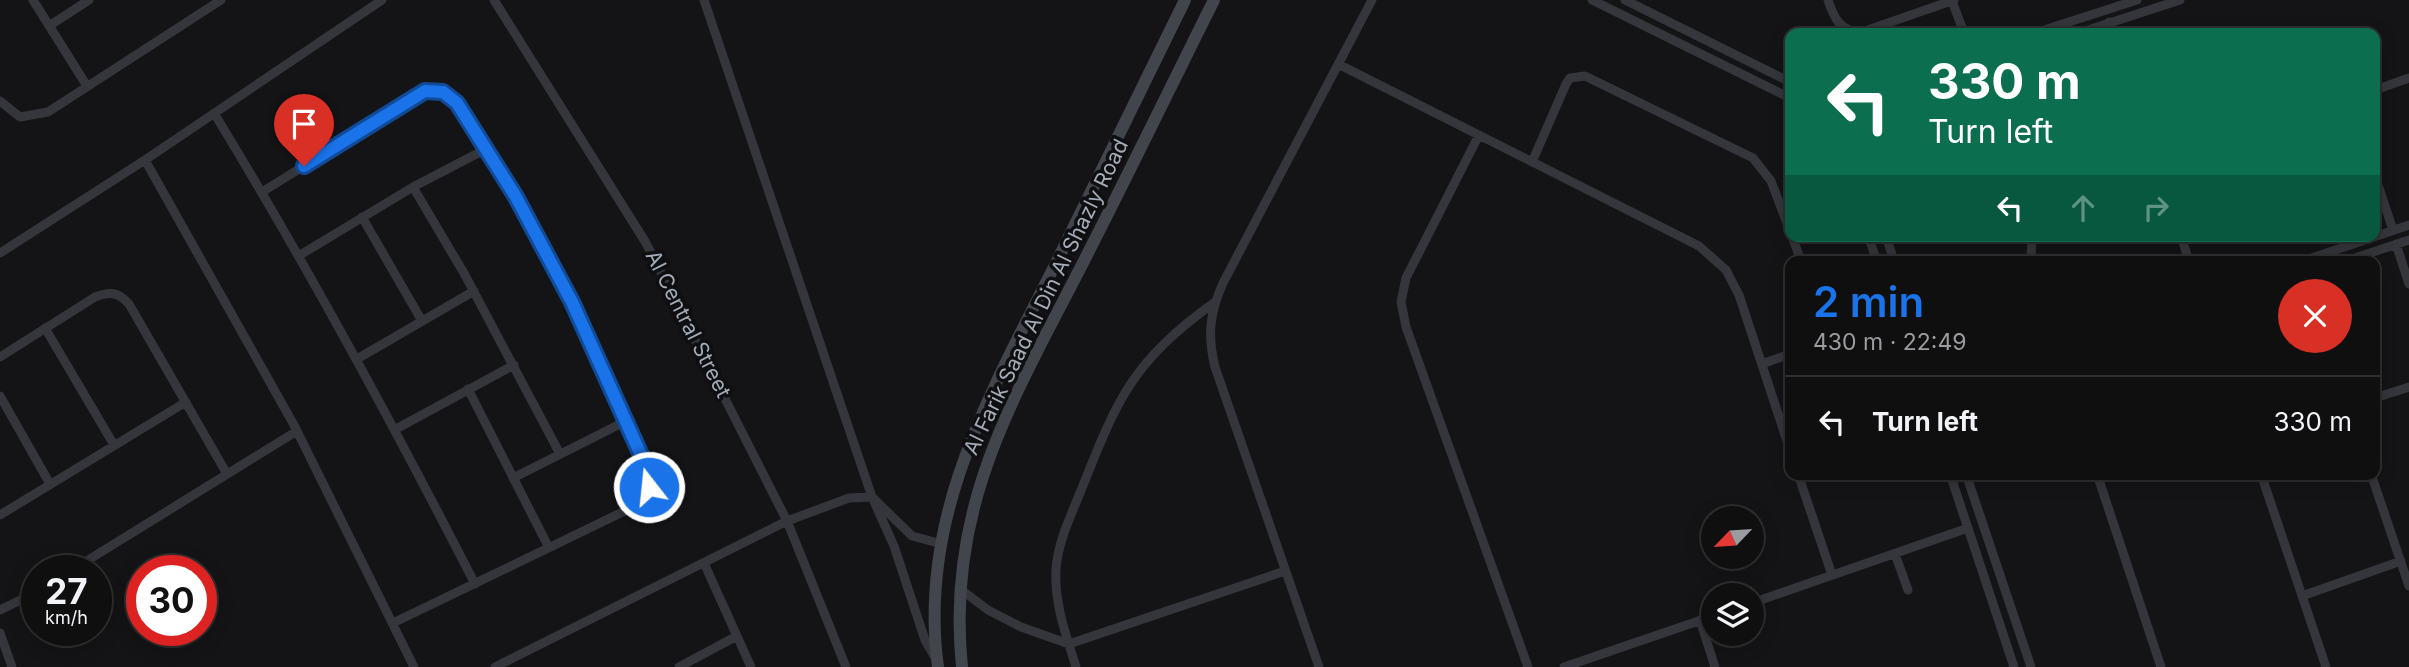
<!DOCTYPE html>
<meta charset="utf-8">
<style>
:root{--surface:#0f0f10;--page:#181819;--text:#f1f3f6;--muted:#9b9c9f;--line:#2f2f30;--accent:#1a73e8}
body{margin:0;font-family:Inter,sans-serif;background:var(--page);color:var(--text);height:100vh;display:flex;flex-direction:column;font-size:26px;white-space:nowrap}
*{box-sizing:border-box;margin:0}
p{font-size:23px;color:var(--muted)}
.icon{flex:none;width:38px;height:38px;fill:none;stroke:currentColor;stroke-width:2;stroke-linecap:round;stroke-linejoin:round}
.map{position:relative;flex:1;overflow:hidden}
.details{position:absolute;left:1785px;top:256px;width:595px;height:224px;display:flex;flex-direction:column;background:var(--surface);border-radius:14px;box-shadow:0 4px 18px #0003,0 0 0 2px var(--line)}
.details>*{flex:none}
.guide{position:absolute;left:1785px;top:28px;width:595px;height:214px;border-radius:14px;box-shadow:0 4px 18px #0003,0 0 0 2px var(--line);background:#0b6e4f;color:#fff;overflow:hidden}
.needle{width:46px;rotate:245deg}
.tools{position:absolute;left:1701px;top:506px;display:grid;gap:14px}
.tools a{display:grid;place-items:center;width:63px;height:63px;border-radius:50%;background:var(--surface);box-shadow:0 4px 18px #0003,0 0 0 2px var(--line);font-size:35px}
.speed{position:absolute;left:21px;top:555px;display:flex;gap:14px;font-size:35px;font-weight:700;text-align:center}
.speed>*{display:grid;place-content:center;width:91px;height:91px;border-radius:50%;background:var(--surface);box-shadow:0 4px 18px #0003,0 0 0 2px var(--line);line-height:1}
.speed small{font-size:18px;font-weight:400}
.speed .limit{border:10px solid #d22;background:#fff;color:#111}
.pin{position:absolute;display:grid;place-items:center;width:60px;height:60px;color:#fff;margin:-72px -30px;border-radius:50% 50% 50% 0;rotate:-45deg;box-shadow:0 0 7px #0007}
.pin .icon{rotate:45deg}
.me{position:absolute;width:77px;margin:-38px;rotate:344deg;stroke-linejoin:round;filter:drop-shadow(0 0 5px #0008)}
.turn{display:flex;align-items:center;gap:24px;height:147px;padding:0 28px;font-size:32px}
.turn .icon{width:91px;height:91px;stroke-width:2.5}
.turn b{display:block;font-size:49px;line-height:60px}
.lanes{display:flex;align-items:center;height:66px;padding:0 28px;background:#0003;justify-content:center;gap:35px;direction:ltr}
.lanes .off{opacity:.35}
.round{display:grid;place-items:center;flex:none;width:74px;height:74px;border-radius:37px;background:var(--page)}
.summary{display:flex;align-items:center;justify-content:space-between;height:119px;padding:0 28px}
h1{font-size:42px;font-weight:600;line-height:52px;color:var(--accent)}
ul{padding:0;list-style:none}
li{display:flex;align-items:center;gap:21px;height:91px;padding:0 28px;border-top:2px solid var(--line)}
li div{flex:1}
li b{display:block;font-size:26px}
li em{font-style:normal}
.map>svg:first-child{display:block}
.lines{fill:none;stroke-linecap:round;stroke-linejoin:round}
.street{stroke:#35363b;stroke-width:9}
.secondary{stroke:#42454b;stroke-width:12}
.route-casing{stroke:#114b97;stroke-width:18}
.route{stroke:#1a73e8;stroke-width:12}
.labels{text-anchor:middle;stroke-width:7;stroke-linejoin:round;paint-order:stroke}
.street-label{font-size:21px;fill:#a4acb7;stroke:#0f0f11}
</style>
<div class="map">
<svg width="2409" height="667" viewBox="0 0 2409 667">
<rect width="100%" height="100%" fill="#141416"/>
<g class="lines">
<path class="street" d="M33 0 87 86
M494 0 646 243 787 521 846 667
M704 0 872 497 894 546 925 640 937 661
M1592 0 1790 98
M1625 0 1790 82
M1828 0C1834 18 1840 32 1862 32L1954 0
M1952 1 1964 33
M2109 22 2113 33
M49 26 89 0
M2035 33 2137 0
M2079 33 2180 0
M1338 64 1699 246 1726 270 1739 295 1790 450
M2375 90 2409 78
M0 101 20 117 48 112 221 0
M214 113C308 267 393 424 475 584
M1479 135 1406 278 1401 302 1406 327 1528 667
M145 160 294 425 414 667
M1532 162 1566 84 1570 78 1585 76 1753 158 1771 181 1790 231
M2375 176 2393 230
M413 187 465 275 560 454
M262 192 425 91 443 92 457 103 516 197 572 302 650 475C649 491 644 498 633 507L393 623
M362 217 422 321
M1792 236 1801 261
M1868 236 1877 261
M1886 236 1894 261
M2181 236 2189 261
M2396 244 2409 284
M0 253 145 160 382 0
M300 255 413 187 486 149
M2031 261 2032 236
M2303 261 2409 225
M2346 261 2409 240
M45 328 114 445
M0 357 95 297C110 291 118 292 129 304L227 474
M357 359 474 291
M1762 364 1790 354
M468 389 548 546
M0 396 50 484
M2375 398 2409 387
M396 429 514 365
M1798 474 1832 575
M1950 474 2014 667
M1966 474 2031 667
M2097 474 2161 667
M2261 474 2326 667
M2371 474 2409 586
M513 478 624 422
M0 515 186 402
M1895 554 1908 590
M704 563 751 667
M72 570 297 431
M959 588 988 610 1021 627 1069 644 1285 571
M2302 596 2401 561
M1752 603 1968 528
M0 610 37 592
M1700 620 1715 667
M0 633 12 667
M495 667 787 521 849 498 872 497 912 536 942 544
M679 667 737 636
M1076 667C1066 635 1054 603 1056 569 1058 541 1072 513 1082 488 1118 397 1133 361 1215 302
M1319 667 1215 367C1207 335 1210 312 1223 283L1372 0
M1564 667 1713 616"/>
<path class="secondary" d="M938 667C917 515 994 387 1059 257 1101 171 1143 86 1185 0
M962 667C945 503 1017 393 1088 253 1131 169 1172 84 1214 0"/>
</g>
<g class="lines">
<defs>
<path id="route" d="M304 166 425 91 443 92 457 103 516 197 572 302 650 475 649 487"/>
</defs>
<use href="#route" class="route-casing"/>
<use href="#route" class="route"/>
</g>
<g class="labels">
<g class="street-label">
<text transform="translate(1046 297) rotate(-64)" y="7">Al Farik Saad Al Din Al Shazly Road</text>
<text transform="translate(688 324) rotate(63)" y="7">Al Central Street</text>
</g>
</g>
</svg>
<div class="tools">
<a><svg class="needle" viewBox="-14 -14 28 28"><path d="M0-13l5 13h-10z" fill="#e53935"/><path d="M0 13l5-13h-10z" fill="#9b9c9f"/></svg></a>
<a><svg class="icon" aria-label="layers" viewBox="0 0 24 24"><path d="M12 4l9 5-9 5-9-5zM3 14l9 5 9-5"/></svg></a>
</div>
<div class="speed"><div>27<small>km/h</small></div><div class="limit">30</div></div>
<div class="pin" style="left:304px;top:166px;background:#d93025"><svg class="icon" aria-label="arrive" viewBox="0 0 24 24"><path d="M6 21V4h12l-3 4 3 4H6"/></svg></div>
<svg class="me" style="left:649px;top:487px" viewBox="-20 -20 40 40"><circle r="17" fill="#1a73e8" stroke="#fff" stroke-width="3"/><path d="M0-11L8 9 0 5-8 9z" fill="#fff"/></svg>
<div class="guide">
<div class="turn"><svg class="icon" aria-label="left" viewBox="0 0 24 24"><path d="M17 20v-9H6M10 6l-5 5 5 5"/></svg><div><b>330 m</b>Turn left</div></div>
<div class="lanes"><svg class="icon" aria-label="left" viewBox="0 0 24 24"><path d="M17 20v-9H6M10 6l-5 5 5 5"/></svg><svg class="icon off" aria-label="ahead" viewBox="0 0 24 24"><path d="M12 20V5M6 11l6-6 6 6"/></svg><svg class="icon off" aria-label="right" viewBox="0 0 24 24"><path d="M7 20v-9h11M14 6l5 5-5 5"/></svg></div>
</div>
<section class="details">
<div class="summary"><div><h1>2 min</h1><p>430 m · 22:49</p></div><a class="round" style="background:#d93025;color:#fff"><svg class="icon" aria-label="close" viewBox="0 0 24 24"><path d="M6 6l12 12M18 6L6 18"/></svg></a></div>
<ul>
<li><svg class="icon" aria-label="left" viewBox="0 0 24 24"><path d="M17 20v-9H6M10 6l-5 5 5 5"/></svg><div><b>Turn left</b></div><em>330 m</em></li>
</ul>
</section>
</div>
